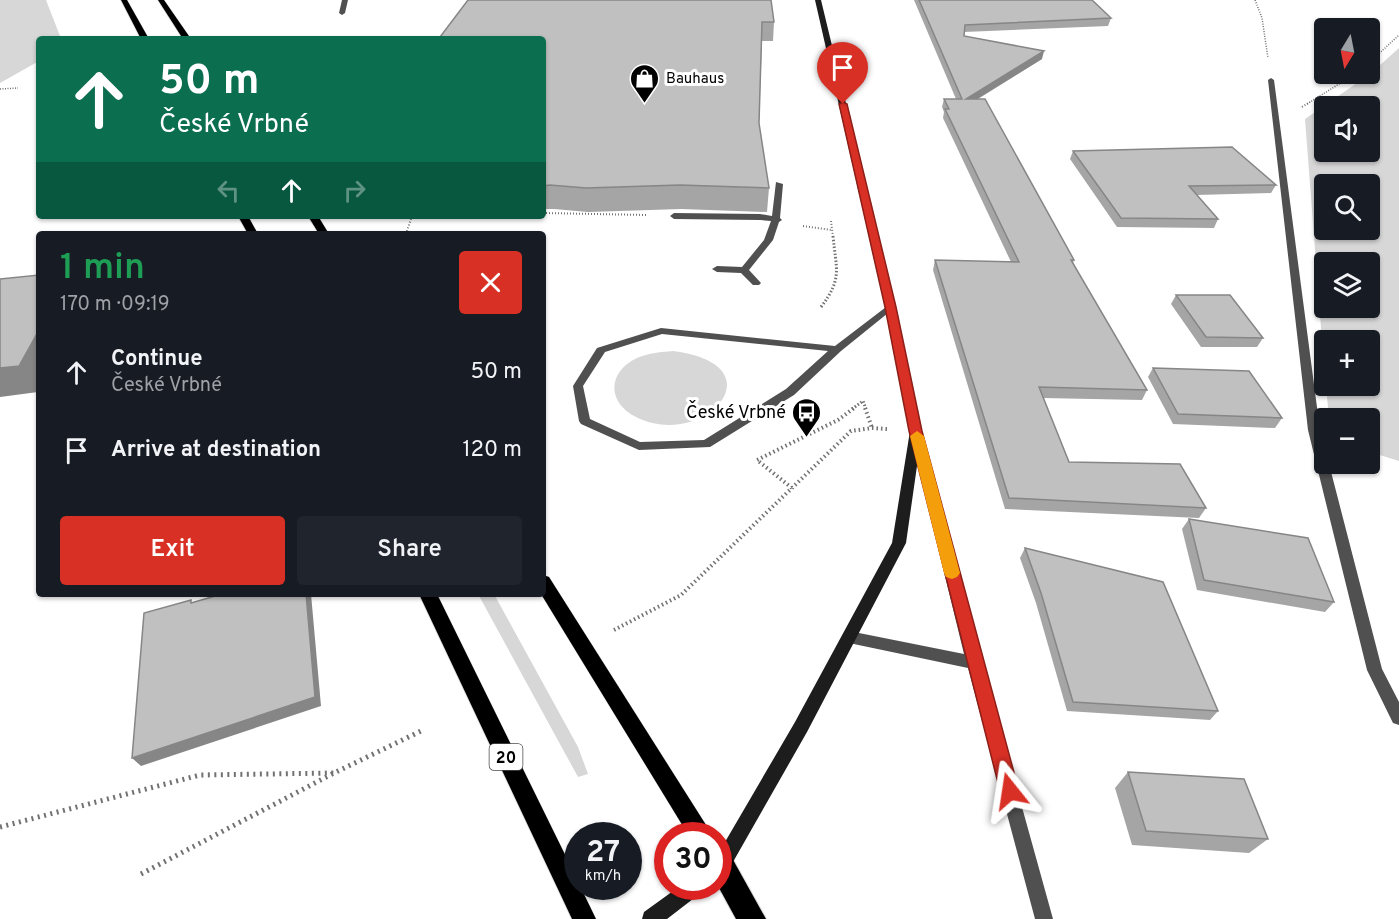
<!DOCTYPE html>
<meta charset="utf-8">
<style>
:root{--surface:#171b24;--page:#20242c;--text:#f1f3f6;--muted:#9ea1a6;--accent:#d93025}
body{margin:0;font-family:Overpass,sans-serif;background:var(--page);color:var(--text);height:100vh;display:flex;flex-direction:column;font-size:22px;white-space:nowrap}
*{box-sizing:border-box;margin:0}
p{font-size:20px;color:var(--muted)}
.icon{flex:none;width:33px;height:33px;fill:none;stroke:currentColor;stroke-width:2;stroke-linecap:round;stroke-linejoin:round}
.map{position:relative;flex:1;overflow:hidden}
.panel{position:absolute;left:36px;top:231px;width:510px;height:366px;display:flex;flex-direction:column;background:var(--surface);border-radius:6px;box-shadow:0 2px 4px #0004}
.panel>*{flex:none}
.hud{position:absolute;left:36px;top:36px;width:510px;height:183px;border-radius:6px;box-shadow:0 2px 4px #0004;background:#0b6e4f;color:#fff;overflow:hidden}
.needle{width:39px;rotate:190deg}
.buttons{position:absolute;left:1314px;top:18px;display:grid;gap:12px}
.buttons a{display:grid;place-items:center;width:66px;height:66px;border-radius:6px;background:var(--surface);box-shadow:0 2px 4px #0004;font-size:30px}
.speed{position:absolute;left:564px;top:822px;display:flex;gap:12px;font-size:30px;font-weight:700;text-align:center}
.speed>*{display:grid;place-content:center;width:78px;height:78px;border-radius:50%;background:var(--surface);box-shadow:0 2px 4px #0004;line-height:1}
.speed small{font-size:15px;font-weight:400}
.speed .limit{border:9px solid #d22;background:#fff;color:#111}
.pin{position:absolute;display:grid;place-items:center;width:51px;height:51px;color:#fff;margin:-62px -26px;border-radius:50% 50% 50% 0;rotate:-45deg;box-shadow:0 0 6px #0007}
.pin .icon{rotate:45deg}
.me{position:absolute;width:66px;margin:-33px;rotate:345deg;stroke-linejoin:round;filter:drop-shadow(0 0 4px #0008)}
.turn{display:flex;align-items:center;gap:21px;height:126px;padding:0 24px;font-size:27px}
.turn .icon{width:78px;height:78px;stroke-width:2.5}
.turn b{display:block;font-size:42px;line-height:51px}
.lanes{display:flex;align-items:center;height:57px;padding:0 24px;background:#0003;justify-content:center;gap:30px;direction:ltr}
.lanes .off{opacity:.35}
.round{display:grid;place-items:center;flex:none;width:63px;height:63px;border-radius:6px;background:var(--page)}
.summary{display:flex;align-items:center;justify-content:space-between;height:102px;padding:0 24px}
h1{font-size:36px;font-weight:600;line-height:45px;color:#1e9e55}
.primary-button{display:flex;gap:12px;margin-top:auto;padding:12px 24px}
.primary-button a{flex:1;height:69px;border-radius:6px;background:var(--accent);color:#fff;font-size:24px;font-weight:600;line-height:69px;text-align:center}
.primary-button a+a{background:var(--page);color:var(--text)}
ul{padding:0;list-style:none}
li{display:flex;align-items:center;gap:18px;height:78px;padding:0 24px}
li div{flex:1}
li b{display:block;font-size:22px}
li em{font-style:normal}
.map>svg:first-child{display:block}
.green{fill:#d7d7d7;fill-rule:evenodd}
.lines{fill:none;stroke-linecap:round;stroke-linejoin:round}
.primary-casing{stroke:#dbdbdb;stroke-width:1}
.highway-casing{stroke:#dbdbdb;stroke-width:2}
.path-far4{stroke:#727272;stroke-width:1.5;stroke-dasharray:1 1.5;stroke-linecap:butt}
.path-far3{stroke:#727272;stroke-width:2;stroke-dasharray:1 2;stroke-linecap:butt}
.path-far2{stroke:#727272;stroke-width:3;stroke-dasharray:1.5 2;stroke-linecap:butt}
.path-far1{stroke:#727272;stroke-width:4;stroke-dasharray:1.5 3;stroke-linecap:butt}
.path{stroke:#727272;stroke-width:5;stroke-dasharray:2 4.5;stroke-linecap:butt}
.lane{fill:#505050;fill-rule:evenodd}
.street{fill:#505050;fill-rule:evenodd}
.secondary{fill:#1d1d1d;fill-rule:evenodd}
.primary{fill:#000;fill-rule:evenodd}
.highway{fill:#000;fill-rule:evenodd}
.wall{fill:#a5a5a5}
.shaded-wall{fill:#868686}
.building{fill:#c0c0c0;stroke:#868686;stroke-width:1.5}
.route{fill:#d93025;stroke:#8d1f18;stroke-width:1.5}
.slow{fill:#f59e0b}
.labels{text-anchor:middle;stroke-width:6;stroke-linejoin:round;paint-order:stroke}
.far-poi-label{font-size:15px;fill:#000;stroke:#fff;text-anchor:start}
.shield{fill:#fff;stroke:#4c4c4c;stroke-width:1.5}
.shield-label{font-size:16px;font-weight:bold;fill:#000}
.poi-label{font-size:18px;fill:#000;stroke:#fff;text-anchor:end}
</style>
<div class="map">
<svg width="1399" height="919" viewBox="0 0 1399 919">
<rect width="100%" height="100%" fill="#fff"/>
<path class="green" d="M0 0H46L60 36 59 39H39V61L0 83Z
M1399 48V461L1370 452V418H1329L1326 386H1370V340H1324V367L1305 119 1370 74ZM1324 106H1370V152H1324ZM1324 184H1370V230H1324ZM1324 262H1370V308H1324Z
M673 351C782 365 703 451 636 417 607 403 607 372 637 358 649 353 661 352 673 351Z
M478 594H494L578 747 588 774 578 777Z"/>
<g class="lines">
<defs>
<path id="primary" d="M121 0H127L149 39H141Z
M158 0H164L191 39H183Z
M238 216H248L258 234H248Z
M308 216H318L329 234H319Z
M543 575 549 577 713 836H689L541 594Z
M419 594H437L578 881V886H580L596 919H572Z"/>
<path id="highway" d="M722 854 732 858 766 919H736L718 886V856Z"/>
</defs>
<use href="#primary" class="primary-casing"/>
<use href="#highway" class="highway-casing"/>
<path class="path-far4" d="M1255 0 1262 18 1268 58
M1370 62 1399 35
M0 89 18 88
M1307 104 1355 74"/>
<path class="path-far3" d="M1302 107 1310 102
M543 213 646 215
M831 221 833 237
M803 226 832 230
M406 234 412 216"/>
<path class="path-far2" d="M821 307C843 278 836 269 833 236
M852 409 863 401 866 409"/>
<path class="path-far1" d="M865 408 872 428
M792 488 757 460 838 420 854 408
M614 630 681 595 851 431 872 428 887 429"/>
<path class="path" d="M0 827 200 775 334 773
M141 874 334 773 421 731"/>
<path class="lane" d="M1271 78 1274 80 1320 430 1324 448V464H1329L1382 669 1399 702V725L1393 723 1367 670 1308 430 1268 80Z
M776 182 783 184 780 218 782 220 779 222 773 240 749 270 761 283 759 285H753L741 273 717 272 712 269 717 266 742 267 764 240 771 221 760 220 674 219 670 216 674 213 760 214 772 216Z
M890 304 893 305V309L841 351 794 395 710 447 639 450 581 424 579 421 573 386 597 348 661 328 835 346ZM662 334 828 351 786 389 704 440 640 442 590 419 583 386 605 352Z"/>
<path class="street" d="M342 0H348L345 13 342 15 339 13Z
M916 429 922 433 982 663 1053 919H1035L968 668 849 643 844 641 842 637 844 633 849 631 964 654 910 433Z"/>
<path class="secondary" d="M815 0H821L895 307 922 431 906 543 807 732 725 876 719 879 718 854 795 722 892 543 910 431 885 307Z
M680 886H705L702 892 667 919H642L644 912Z"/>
<use href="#primary" class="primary"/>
<use href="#highway" class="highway"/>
</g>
<path class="wall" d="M468 0 774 22 773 41H762L759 123 769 188 767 212 681 209 588 212 554 209H543V39H441L440 37Z
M914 0H1092L1111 18 1108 26 964 32V36L1042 59 978 99 1074 260 1073 263 1147 390 1142 400 1043 398 1069 462 1206 508 1199 518 1005 509 933 270 935 260 1011 262 943 118 944 112 942 107 944 99H956Z
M1073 151 1276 185 1271 193 1196 195 1218 219 1214 228 1117 227 1070 159Z
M1176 295 1263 338 1257 347H1201L1171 304Z
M1153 368 1282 418 1275 428 1173 424 1148 377Z
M1189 519 1334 602 1325 612 1197 590 1182 529Z
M1025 548 1218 711 1210 720 1067 711 1036 603 1020 558Z
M1128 772 1268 839 1249 853 1132 845 1115 788Z"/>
<path class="shaded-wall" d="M1044 51 1042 59 964 107 966 99Z
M39 330 38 392 0 397V368Z
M306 594H311L321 706 141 766 132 758Z"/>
<path class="building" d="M468 0H771L774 22H762L759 123 769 188 680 185 586 188 550 185 543 186V39L440 37Z
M919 0H1092L1111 18 965 25 964 36 1044 51 966 99H985L1074 260H1071L1147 390 1039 387 1069 462 1180 464 1206 508 1009 498 935 260 1019 262 945 109H949L944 99H962Z
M1232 147 1276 185 1189 186 1218 219 1121 218 1073 151Z
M39 275V330L19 366 0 368V279Z
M1176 295H1230L1263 338 1206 337Z
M1153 368 1249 371 1282 418 1178 414Z
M1189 519 1308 538 1334 602 1204 580Z
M1025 548 1163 582 1218 711 1073 702 1041 593Z
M222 594H306L315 697 132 758 144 613 191 600V603Z
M1128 772 1244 779 1268 839 1146 831Z"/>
<path class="route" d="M843 102 847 104 896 307 922 431 1019 791 1016 798 1010 801 1003 798 1000 791 909 431 885 307 839 104Z"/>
<path class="slow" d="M917 431 924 436 960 573 957 577 952 579 946 577 944 573 910 436Z"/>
<defs>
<symbol id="shop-pin" viewBox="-11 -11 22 30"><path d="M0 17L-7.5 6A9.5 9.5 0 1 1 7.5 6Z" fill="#000" stroke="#fff"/><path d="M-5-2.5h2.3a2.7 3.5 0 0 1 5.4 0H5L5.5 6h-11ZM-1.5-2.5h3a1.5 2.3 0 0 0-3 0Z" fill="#fff"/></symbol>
<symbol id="bus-pin" viewBox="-11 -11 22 30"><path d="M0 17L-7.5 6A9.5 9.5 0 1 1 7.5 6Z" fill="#000" stroke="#fff"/><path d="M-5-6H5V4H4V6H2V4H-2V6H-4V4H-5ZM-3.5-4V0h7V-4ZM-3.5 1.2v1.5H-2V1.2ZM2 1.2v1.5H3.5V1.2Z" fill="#fff"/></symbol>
</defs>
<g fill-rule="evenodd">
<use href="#shop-pin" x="628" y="62" width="33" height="45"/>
<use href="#bus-pin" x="790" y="396" width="33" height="45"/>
</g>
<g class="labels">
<g class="far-poi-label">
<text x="666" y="83">Bauhaus</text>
</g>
<rect class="shield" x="489.5" y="744" width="33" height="26" rx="4.5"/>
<g class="shield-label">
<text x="506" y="763">20</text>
</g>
<g class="poi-label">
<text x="786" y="418">České Vrbné</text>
</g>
</g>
</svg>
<div class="buttons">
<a><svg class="needle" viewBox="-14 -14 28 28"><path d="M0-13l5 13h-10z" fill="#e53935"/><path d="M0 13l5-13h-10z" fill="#9ea1a6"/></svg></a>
<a><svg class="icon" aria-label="sound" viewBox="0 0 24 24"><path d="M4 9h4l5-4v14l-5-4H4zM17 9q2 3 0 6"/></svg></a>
<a><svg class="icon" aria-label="search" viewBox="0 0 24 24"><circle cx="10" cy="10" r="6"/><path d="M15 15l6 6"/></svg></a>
<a><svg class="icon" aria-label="layers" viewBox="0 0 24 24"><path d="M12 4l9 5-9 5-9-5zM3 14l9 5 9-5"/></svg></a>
<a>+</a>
<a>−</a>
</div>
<div class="speed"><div>27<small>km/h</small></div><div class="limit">30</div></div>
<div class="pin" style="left:843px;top:104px;background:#d93025"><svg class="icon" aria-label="arrive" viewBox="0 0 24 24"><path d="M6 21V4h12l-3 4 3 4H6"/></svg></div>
<svg class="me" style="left:1010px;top:791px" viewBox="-20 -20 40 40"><path d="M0-17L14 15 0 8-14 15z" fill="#d93025" stroke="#fff" stroke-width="4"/></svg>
<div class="hud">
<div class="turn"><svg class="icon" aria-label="ahead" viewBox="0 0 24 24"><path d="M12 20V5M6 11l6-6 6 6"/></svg><div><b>50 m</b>České Vrbné</div></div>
<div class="lanes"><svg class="icon off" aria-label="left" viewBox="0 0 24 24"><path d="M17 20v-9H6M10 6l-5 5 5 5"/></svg><svg class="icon" aria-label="ahead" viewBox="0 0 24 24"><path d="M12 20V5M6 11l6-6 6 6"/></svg><svg class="icon off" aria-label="right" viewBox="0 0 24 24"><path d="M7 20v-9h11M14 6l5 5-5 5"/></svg></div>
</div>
<section class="panel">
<div class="summary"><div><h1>1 min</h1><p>170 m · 09:19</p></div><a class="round" style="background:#d93025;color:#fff"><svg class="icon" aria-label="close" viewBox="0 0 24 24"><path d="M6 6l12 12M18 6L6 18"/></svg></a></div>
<ul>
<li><svg class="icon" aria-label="ahead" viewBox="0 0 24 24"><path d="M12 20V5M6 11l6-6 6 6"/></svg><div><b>Continue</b><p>České Vrbné</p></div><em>50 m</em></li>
<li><svg class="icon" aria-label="arrive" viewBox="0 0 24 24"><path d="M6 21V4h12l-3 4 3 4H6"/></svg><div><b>Arrive at destination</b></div><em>120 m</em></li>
</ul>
<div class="primary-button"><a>Exit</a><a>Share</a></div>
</section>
</div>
